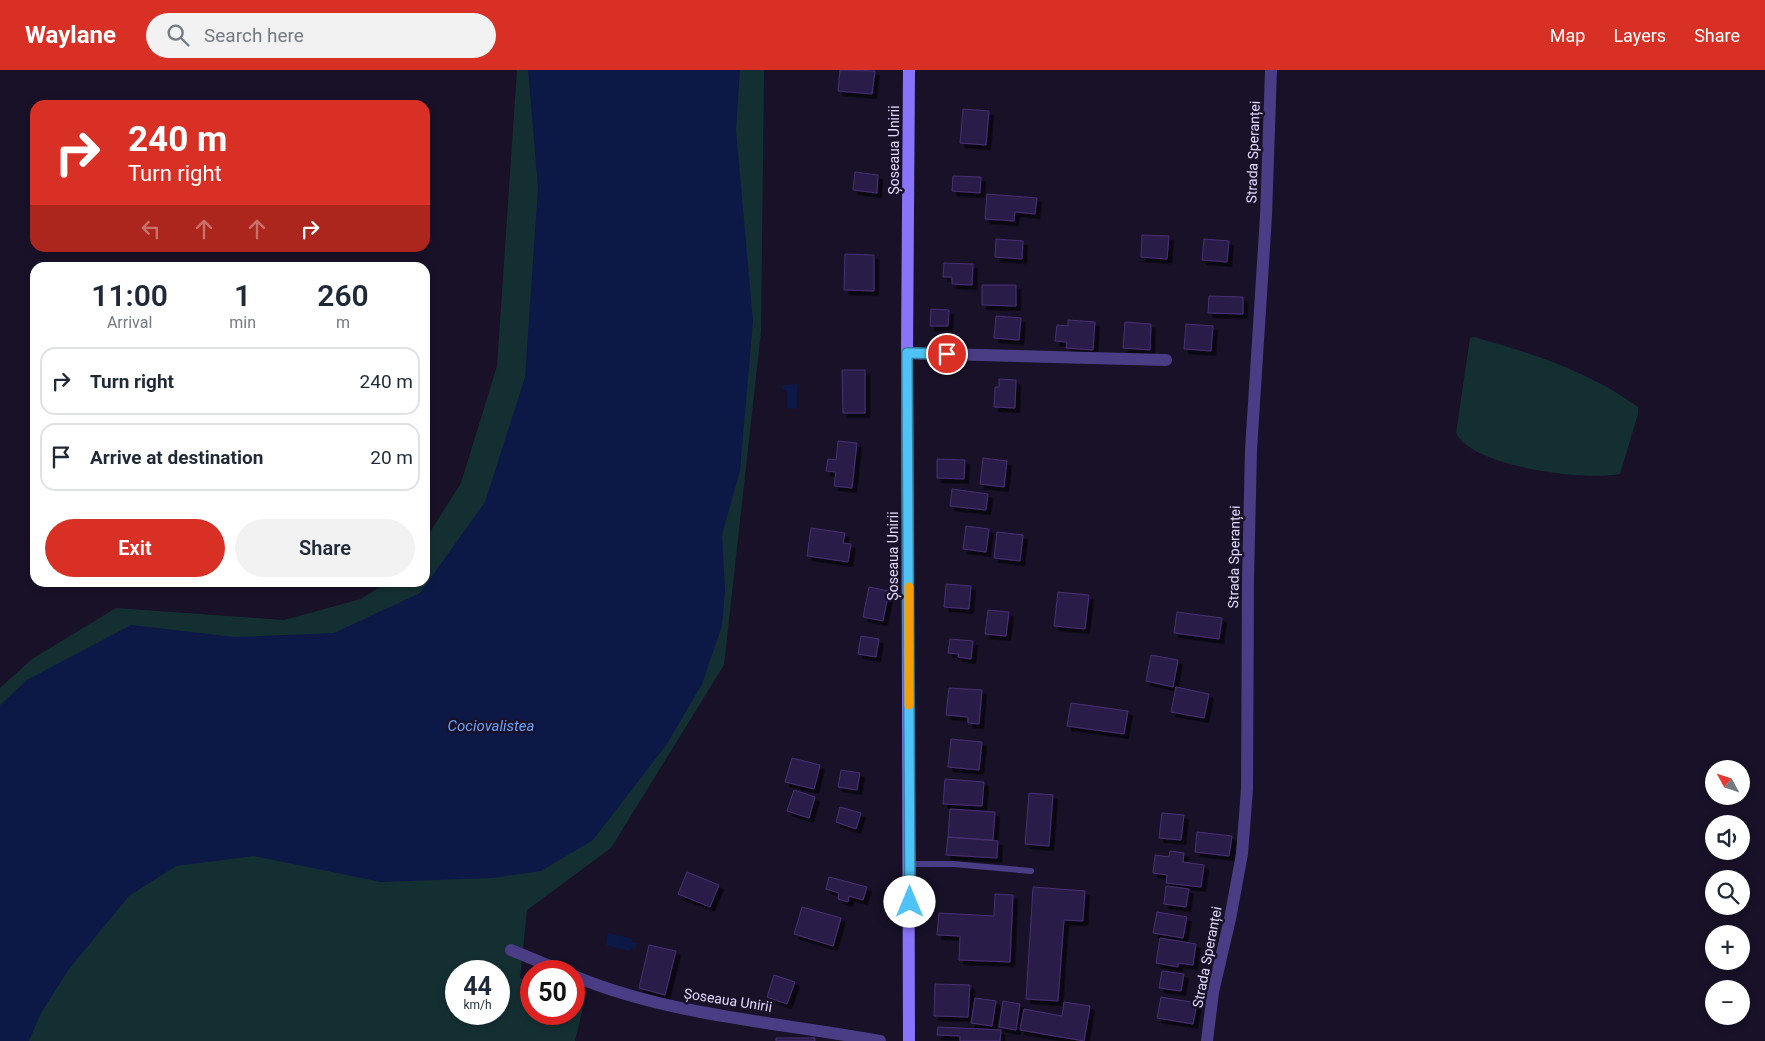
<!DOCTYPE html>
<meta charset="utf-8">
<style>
:root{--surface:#fff;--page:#f2f2f3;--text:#1f2937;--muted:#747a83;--line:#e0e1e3;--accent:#d93025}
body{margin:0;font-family:Roboto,sans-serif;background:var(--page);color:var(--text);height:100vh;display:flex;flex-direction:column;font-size:19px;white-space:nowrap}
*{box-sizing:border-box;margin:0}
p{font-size:16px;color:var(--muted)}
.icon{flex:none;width:28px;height:28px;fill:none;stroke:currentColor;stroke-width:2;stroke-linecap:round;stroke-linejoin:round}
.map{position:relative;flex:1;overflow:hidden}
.side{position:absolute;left:30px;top:192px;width:400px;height:325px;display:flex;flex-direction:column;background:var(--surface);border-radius:15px;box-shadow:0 2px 8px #0003}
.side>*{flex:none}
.hud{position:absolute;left:30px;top:30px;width:400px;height:152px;border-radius:15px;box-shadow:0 2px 8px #0003;background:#d93025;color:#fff;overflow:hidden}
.needle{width:32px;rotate:310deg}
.buttons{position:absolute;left:1705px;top:690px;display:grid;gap:10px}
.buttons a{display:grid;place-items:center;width:45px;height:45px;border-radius:50%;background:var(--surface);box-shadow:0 2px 8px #0003;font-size:25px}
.speed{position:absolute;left:445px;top:890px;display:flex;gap:10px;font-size:25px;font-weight:700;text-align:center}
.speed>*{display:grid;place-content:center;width:65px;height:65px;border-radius:50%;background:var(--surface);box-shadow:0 2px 8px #0003;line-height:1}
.speed small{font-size:12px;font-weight:400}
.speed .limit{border:8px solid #d22;background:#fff;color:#111}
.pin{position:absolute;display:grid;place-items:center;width:42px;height:42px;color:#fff;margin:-21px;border:2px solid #fff;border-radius:50%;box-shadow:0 1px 5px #0007}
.me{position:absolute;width:55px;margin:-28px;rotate:0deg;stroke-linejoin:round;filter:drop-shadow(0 0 4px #0008)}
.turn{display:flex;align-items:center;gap:18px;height:105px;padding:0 15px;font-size:22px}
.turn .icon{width:65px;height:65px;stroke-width:2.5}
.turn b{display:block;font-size:35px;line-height:42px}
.lanes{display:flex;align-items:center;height:48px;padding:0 15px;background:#0003;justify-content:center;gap:25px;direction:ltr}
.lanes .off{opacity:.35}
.eta{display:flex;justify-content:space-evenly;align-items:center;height:85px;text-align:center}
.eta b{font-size:30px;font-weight:600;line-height:35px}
.button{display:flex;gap:10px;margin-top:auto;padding:10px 15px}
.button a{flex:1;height:58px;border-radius:30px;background:var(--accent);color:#fff;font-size:20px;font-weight:600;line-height:58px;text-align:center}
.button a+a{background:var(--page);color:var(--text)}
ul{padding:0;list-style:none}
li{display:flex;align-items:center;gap:15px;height:68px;margin:0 10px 8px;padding:0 5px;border:2px solid var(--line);border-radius:15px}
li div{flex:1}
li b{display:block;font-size:19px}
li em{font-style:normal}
header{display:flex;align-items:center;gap:30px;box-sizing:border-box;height:70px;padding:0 25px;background:var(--accent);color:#fff}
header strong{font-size:24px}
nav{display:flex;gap:28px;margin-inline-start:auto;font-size:18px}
.search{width:350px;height:45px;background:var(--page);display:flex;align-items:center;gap:12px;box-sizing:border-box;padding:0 18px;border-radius:28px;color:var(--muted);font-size:19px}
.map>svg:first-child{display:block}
.green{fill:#142f32;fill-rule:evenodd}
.water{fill:#0c1946}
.building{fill:#2c1d49;stroke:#473074;filter:url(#shadow)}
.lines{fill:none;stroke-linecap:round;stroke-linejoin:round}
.service{stroke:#4a3d85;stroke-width:6}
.minor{stroke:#4a3d85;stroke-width:12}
.secondary{stroke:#8a73fb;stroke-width:12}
.route-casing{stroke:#337fa1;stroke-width:12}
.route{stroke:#4fc3f7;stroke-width:9}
.slow{stroke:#f59e0b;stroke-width:9}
.labels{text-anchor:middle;stroke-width:5;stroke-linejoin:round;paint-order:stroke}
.street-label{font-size:14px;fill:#e3d9fe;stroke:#181128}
.water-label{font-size:15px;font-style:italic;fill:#6aa3fb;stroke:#181128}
</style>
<header>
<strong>Waylane</strong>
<div class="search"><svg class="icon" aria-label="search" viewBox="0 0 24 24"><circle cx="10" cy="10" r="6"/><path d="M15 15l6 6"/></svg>Search here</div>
<nav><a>Map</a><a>Layers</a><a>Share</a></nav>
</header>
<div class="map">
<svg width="1765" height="971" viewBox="0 0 1765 971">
<defs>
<filter id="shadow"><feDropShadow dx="4.5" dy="4.5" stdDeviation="0" flood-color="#0009"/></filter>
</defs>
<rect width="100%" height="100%" fill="#181128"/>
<path class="green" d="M517 0H764L761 262 724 595 611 778 527 840 520 908 531 912V944H574V926L585 929 575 971H0V618L32 589 116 538 284 550 361 529 386 513 425 512V470L461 413 497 296ZM456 901H499V944H456Z
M1474 267C1531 283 1589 301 1638 337V344L1620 404C1585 411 1472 397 1456 363L1470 268Z"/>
<path class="water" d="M528 0H740L736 60 753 251 740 401 722 465 725 520 722 556 702 614 667 674 593 770 541 801 493 808 381 812 254 786 176 796 129 826 69 899 41 943 29 971H0V635L27 610 131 555 235 567 334 563 420 523 485 432 525 307 538 118Z
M797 314V339L787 338V322L782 318 783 315Z
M608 863 633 869 632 872 637 873 635 879 631 878 630 881 606 875Z"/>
<path class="building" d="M840 0 875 1 872 24 838 21Z
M963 39 989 41 986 75 960 73Z
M855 102 878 105 877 123 853 120Z
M953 106 981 107 980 123 952 121Z
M987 124 1037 128 1035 144 1015 142 1014 151 985 149Z
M1142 165 1169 166 1167 189 1141 187Z
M996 169 1023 171 1022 189 995 187Z
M1204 169 1229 171 1227 192 1202 190Z
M845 184 874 185V221L844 220Z
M944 193 973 194 972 215 952 214V207H943Z
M982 215H1016V236L982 235Z
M1209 226 1243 227V244L1208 243Z
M931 239 949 240 948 256H930Z
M996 246 1021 248 1019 270 994 268Z
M1068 250 1095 252 1093 280 1066 278 1067 272 1055 271 1057 255 1068 256Z
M1125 252 1151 254 1150 280 1123 278Z
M1186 254 1213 256 1211 281 1184 279Z
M842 300H865V343H843Z
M999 309 1016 310 1015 338 994 337 995 317H999Z
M838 371 857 373 852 418 834 416 836 402 826 401 828 389 836 390Z
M983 388 1007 391 1004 417 980 414Z
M937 389 965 390 964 409 937 408Z
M952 419 988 424 986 440 950 436Z
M966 456 989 459 986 482 963 479Z
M811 458 845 463 843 473 851 474 848 492 807 486Z
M997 462 1023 465 1020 491 994 488Z
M946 514 971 516 969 539 944 537Z
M869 517 889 521 883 551 863 547Z
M1058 522 1089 525 1085 559 1054 556Z
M988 540 1009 542 1006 566 985 564Z
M1177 542 1222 548 1219 569 1174 563Z
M861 566 879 569 876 587 858 584Z
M950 569 973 571 971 589 958 587 959 584 948 583Z
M1151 585 1178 590 1173 617 1146 611Z
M1176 617 1209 624 1204 648 1171 642Z
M949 618 982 620 979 654 968 653V647L946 645Z
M1071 633 1128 641 1124 664 1067 656Z
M951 669 982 672 979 700 948 697Z
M792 688 820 695 814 719 785 712Z
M841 700 860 703 857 720 838 717Z
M945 709 984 712 982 736 943 734Z
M794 720 815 727 809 748 787 741Z
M1029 723 1053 725 1049 776 1025 774Z
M840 737 861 743 856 759 836 752Z
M950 739 995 742 993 770 948 767Z
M1162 743 1184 745 1181 770 1159 768Z
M1197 762 1232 766 1229 786 1195 782Z
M948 767 998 771 997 788 946 785Z
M1170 781 1184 783 1183 792 1204 795 1201 817 1166 813 1167 805 1153 803 1155 785 1169 787Z
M687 802 719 815 710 837 678 824Z
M829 807 867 817 863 830 849 826 848 832 838 829 839 823 826 819Z
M1166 816 1189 819 1186 837 1164 834Z
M1033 817 1085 821 1083 851 1064 850 1058 931 1026 929Z
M995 824 1013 825 1010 892 959 890 960 866 937 865 939 843 994 846Z
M802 837 841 848 833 876 794 864Z
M1157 842 1187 847 1183 868 1153 863Z
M1160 868 1196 874 1193 895 1178 893V897L1156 893Z
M649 875 676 881 665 925 639 918Z
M1162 901 1184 904 1181 921 1159 918Z
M774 905 795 912 787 934 767 927Z
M935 914 970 915 968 947 934 946Z
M1161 927 1197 933 1193 954 1157 948Z
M975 928 996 931 992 956 971 953Z
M1003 931 1020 934 1016 960 999 957Z
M1064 932 1090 936 1084 971 1020 960 1024 939 1062 946Z
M938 957 1001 960 1000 971H960V966L937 965Z
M776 968H815V971H776Z"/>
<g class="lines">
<path class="service" d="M909 794H953L1031 801"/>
<path class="minor" d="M907 283 1166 290
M511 880 562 901
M574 906C670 946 778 952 880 971
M1207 971 1213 922 1230 849 1242 784 1247 719 1248 509 1251 380 1266 146 1271 0"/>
<path class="secondary" d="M909 971 907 283 909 0"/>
</g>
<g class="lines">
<defs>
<path id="route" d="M910 832 907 283 947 284"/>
</defs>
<use href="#route" class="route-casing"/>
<use href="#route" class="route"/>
<path class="slow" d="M909 517V635"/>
</g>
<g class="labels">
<g class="street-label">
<text transform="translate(894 80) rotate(-90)" y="5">Șoseaua Unirii</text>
<text transform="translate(1253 82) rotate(-88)" y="5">Strada Speranței</text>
<text transform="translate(893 486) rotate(-90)" y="5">Șoseaua Unirii</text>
<text transform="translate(1234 487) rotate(-89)" y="5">Strada Speranței</text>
<text transform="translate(1207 887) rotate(-79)" y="5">Strada Speranței</text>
<text transform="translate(728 930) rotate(9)" y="5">Șoseaua Unirii</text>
</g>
<g class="water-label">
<text x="491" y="661">Cociovalistea</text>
</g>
</g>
</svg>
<div class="buttons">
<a><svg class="needle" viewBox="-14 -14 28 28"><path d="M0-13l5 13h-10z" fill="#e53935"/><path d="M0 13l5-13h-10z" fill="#747a83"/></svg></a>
<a><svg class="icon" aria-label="sound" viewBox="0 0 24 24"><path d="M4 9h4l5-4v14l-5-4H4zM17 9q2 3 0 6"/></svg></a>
<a><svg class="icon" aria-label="search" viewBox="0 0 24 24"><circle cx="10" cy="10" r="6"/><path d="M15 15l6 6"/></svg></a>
<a>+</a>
<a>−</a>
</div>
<div class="speed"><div>44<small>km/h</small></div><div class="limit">50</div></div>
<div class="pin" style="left:947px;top:284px;background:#d93025"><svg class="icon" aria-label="arrive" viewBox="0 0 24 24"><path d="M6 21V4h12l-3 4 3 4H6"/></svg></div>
<svg class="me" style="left:910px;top:832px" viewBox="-20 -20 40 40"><circle r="19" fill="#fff"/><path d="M0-13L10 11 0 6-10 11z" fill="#4fc3f7"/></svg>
<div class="hud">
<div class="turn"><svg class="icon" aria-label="right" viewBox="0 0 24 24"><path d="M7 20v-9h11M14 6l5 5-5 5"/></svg><div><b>240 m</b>Turn right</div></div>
<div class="lanes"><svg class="icon off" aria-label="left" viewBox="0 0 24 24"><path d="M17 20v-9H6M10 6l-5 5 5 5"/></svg><svg class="icon off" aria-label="ahead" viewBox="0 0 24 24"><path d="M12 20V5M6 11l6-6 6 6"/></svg><svg class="icon off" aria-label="ahead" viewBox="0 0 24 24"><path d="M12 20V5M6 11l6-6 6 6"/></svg><svg class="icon" aria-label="right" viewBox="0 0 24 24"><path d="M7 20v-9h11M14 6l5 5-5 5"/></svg></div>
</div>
<section class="side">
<div class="eta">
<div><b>11:00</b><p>Arrival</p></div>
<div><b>1</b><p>min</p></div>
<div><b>260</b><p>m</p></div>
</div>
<ul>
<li><svg class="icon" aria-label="right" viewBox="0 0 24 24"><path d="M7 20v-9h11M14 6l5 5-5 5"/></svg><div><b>Turn right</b></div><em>240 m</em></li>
<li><svg class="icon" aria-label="arrive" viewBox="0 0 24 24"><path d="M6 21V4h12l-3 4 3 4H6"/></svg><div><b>Arrive at destination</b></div><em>20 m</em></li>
</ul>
<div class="button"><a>Exit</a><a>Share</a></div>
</section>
</div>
